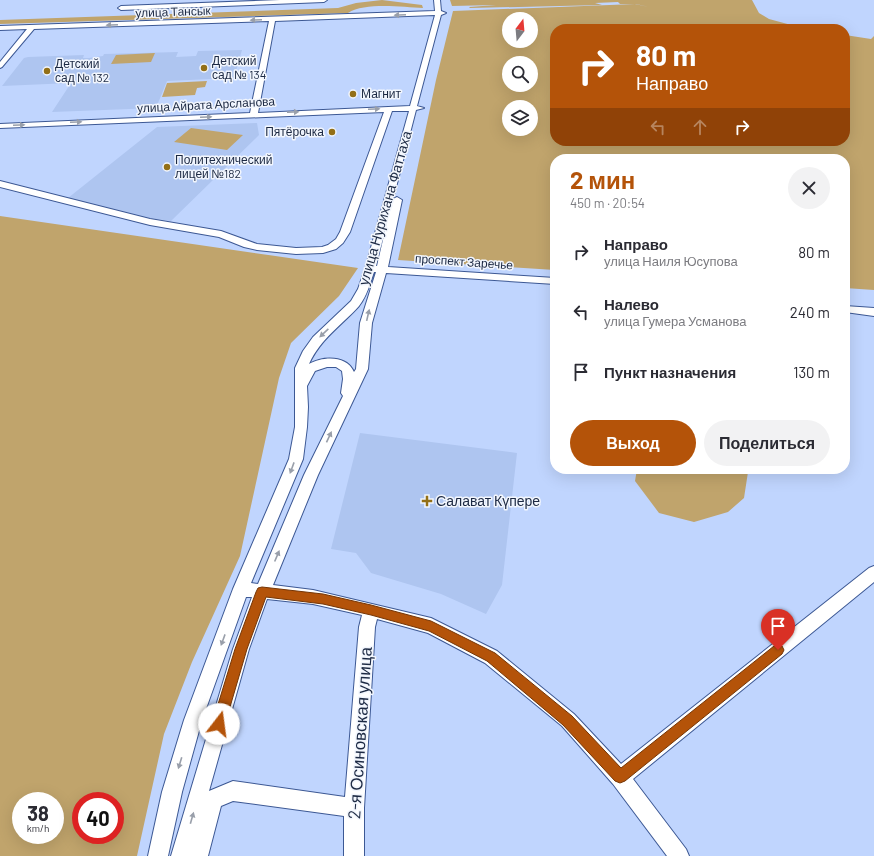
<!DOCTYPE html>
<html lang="ru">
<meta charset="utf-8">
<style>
:root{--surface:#fff;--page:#f2f2f3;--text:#2b2b33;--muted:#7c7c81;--accent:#b45309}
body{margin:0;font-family:Barlow,sans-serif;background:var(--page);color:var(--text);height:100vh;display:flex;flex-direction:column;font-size:15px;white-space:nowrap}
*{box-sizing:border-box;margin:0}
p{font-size:13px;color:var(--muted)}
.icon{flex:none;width:22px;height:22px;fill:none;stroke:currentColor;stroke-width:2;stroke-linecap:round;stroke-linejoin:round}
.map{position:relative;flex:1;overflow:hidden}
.drawer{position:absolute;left:550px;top:154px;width:300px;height:320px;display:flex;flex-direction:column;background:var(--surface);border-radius:16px;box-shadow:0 4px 16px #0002}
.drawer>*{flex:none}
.hud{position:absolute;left:550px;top:24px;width:300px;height:122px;border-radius:16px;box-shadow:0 4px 16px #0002;background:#b45309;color:#fff;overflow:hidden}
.needle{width:26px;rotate:16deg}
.tools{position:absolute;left:502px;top:12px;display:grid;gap:8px}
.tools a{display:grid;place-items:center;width:36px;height:36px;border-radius:50%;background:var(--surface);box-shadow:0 4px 16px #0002;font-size:20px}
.speed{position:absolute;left:12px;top:792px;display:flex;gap:8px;font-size:20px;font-weight:700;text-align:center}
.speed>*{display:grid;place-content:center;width:52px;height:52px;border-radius:50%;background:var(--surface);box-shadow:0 4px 16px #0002;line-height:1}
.speed small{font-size:10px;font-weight:400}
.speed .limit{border:6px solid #d22;background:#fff;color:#111}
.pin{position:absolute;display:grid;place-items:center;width:34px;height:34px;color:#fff;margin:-41px -17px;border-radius:50% 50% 50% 0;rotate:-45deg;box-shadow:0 0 4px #0007}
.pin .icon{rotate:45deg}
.me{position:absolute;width:44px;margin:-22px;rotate:15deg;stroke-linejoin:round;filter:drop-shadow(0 0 3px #0008)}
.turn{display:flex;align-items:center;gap:14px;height:84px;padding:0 20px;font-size:18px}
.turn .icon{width:52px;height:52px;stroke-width:2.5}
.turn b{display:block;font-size:28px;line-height:34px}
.lanes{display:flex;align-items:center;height:38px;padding:0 20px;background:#0003;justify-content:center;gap:20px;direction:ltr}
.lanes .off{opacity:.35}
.round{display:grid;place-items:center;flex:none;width:42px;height:42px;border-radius:21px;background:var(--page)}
.summary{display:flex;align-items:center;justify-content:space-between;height:68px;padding:0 20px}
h1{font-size:24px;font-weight:700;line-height:30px;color:var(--accent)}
.action{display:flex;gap:8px;margin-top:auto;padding:8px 20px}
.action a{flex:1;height:46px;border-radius:24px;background:var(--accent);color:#fff;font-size:16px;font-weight:700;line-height:46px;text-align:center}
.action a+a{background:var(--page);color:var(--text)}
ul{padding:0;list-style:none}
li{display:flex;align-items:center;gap:12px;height:60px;padding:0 20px}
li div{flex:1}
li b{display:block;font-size:15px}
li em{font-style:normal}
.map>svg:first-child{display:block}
.built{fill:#aec5f0}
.green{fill:#c0a46c;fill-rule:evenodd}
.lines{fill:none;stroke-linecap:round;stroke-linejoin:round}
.minor-casing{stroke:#3c5894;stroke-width:2}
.minor{fill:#fff;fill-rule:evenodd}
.oneway{fill:#999faa}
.route{fill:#b45309;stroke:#753606}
.poi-dot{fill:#936f16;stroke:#f2f6fd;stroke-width:1.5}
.labels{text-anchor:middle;stroke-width:3;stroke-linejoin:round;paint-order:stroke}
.far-street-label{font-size:12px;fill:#1c2943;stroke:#f2f6fd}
.far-poi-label{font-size:12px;fill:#1c2943;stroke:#f2f6fd;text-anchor:start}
.street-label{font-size:14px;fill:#1c2943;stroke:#f2f6fd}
.poi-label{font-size:14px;fill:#1c2943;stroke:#f2f6fd;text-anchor:start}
.near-street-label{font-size:17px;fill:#1c2943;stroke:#f2f6fd}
</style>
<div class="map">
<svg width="874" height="856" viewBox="0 0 874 856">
<rect width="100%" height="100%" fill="#c0d5fe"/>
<path class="built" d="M242 50 234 78 167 81 156 108 52 112 71 83 2 86 24 58 28 57 84 55 83 58H89L103 56 104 54 178 52 176 57 196 56 198 51Z
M257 123 259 135 171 221 148 218 68 198 157 127Z
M360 433 517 453 502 585 486 614 441 594 371 573 356 553 331 549Z"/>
<path class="green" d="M382 0 422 5 423 8C402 7 365 2 348 13L0 24V20L338 8 356 3Z
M450 0H752L759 13 769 19 806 29H555V141H845V35L871 39 874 36V290L845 288V159H555V270L398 260 436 80 453 11 635 4 649 7 636 4H620L618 2 595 3 602 5 470 8 469 7 496 5 452 6ZM509 19H531V41H509ZM509 63H531V85H509ZM509 107H531V129H509Z
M155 53 151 62 111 64 116 55Z
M207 81 205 87 197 88 195 95 162 97 167 83Z
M191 128 243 135 227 150 174 142Z
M0 216 358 268 339 296 291 343 279 378 240 556 192 662 164 734 137 856H0ZM21 801H55V835H21ZM81 801H115V835H81Z
M637 469H746L748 472 744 498 728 512 694 522 659 513 635 481Z"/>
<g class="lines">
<defs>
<path id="minor" d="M280 0H327L324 2 121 10 118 8 121 6Z
M434 0H440L441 11 446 13 441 15 417 106 424 108 416 110 393 199 397 197 402 200 388 267 555 278V284L386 273 372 323 368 369 318 475 273 585 313 590 431 618 497 651 574 714 621 764 869 568 874 566V582L633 779 686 849 689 856H667L613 784 562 726 485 663 428 633 377 619 375 627 364 808V856H344V816L233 801 221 806 208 856H171L233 649 252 597H246L202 720 182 792 168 856H148L162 792 184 720 233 589 289 459 295 427V368L303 351 313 337 351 301 358 289 365 269 409 111H392L350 232 343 243 336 249 323 253 296 254 257 250 244 247 219 237 150 225 0 187V181L150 219 221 231 257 244 296 248 322 247 328 245 336 239 340 232 384 112 0 128V124L250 113 269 21 34 29 2 67 0 68V62L27 29 0 30V26L435 11ZM435 15 410 106 258 113 275 21ZM388 218 377 266H376ZM374 272H376L360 323 356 369 354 372C347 355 323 356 309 364 321 338 341 326 359 306 367 296 370 283 374 272ZM327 367H336L342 371 343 379 341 393 343 396 304 475 258 584 251 583 303 459 307 427 308 407 307 386 315 371ZM267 599 313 604 362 615 359 627 345 797 233 781 209 791 249 649Z
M845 306 874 308V316L845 312Z"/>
</defs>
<use href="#minor" class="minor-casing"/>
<use href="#minor" class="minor"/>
</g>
<defs><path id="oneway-solid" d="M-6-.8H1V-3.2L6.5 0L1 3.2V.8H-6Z"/></defs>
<g class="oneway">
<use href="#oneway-solid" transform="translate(400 15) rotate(178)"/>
<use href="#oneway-solid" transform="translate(256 20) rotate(178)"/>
<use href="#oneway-solid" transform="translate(112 25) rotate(178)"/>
<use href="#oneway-solid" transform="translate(374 109) rotate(-2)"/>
<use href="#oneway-solid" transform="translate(293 112) rotate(-2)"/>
<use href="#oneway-solid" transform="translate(206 117) rotate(-3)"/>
<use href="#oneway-solid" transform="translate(76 122) rotate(-2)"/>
<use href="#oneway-solid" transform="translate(19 125) rotate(-3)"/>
<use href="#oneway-solid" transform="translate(368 315) rotate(-77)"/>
<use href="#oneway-solid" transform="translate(324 333) rotate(137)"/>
<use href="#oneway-solid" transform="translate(329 437) rotate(-65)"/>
<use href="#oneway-solid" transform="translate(292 468) rotate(110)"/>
<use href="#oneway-solid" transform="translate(277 556) rotate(-67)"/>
<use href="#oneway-solid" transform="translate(223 640) rotate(110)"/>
<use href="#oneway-solid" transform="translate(180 763) rotate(107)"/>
<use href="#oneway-solid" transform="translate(192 818) rotate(-74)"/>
</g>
<path class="route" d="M262 587 323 594 371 605 431 621 495 653 572 716 621 768 774 646 778 644 782 646 784 650 782 654 625 781 620 783 615 781 563 725 487 661 429 631 371 615 323 604 266 597 247 649 225 724 223 729 219 731 214 729 212 724 235 649 256 592 258 588Z"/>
<g class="poi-dot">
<circle cx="204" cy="68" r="4"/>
<circle cx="47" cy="71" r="4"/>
<circle cx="353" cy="94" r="4"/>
<circle cx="332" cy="132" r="4"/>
<circle cx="167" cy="167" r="4"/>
<path d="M425 495h4v4h4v4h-4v4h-4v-4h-4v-4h4z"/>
</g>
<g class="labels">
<g class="far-street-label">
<text transform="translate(173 12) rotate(-2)" y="4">улица Тансык</text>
<text transform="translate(206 105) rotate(-3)" y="4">улица Айрата Арсланова</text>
<text transform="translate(464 262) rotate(4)" y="4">проспект Заречье</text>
</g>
<g class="far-poi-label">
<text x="212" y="65">Детский<tspan x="212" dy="14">сад № 134</tspan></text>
<text x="55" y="68">Детский<tspan x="55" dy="14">сад № 132</tspan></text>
<text x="361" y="98">Магнит</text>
<text x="324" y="136" text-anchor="end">Пятёрочка</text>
<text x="175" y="164">Политехнический<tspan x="175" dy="14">лицей №182</tspan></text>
</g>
<g class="street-label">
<text transform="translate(385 208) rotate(-74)" y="5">улица Нурихана Фаттаха</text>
</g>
<g class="poi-label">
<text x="436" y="506">Салават Күпере</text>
</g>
<g class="near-street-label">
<text transform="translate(360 733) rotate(-86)" y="6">2-я Осиновская улица</text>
</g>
</g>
</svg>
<div class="tools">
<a><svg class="needle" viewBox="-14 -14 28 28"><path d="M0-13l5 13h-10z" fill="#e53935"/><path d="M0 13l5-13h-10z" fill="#7c7c81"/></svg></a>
<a><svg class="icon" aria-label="search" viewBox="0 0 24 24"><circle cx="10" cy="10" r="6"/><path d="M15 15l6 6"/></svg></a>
<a><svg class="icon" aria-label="layers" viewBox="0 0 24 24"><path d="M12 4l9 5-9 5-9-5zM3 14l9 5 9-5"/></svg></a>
</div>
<div class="speed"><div>38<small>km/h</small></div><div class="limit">40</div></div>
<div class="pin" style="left:778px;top:650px;background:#d93025"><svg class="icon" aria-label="arrive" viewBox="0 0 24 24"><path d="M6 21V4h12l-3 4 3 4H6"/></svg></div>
<svg class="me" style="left:219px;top:724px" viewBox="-20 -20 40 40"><circle r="19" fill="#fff"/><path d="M0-13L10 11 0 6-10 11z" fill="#b45309"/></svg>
<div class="hud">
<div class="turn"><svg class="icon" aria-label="right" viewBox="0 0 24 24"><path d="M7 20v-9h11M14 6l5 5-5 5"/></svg><div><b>80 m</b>Направо</div></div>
<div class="lanes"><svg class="icon off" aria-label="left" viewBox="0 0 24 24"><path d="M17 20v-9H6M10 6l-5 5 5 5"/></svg><svg class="icon off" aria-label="ahead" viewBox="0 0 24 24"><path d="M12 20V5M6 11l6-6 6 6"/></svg><svg class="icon" aria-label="right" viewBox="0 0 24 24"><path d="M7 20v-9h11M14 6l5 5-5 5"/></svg></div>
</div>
<section class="drawer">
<div class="summary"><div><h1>2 мин</h1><p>450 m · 20:54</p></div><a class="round"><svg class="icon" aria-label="close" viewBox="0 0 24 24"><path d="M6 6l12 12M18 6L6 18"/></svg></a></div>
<ul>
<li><svg class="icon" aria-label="right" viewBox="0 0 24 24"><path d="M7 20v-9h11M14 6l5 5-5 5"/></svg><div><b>Направо</b><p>улица Наиля Юсупова</p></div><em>80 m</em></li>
<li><svg class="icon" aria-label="left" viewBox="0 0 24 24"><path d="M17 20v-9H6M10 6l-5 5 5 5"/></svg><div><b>Налево</b><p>улица Гумера Усманова</p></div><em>240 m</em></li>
<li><svg class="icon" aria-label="arrive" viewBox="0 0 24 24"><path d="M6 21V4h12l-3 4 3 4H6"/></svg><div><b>Пункт назначения</b></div><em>130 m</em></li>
</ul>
<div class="action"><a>Выход</a><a>Поделиться</a></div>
</section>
</div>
